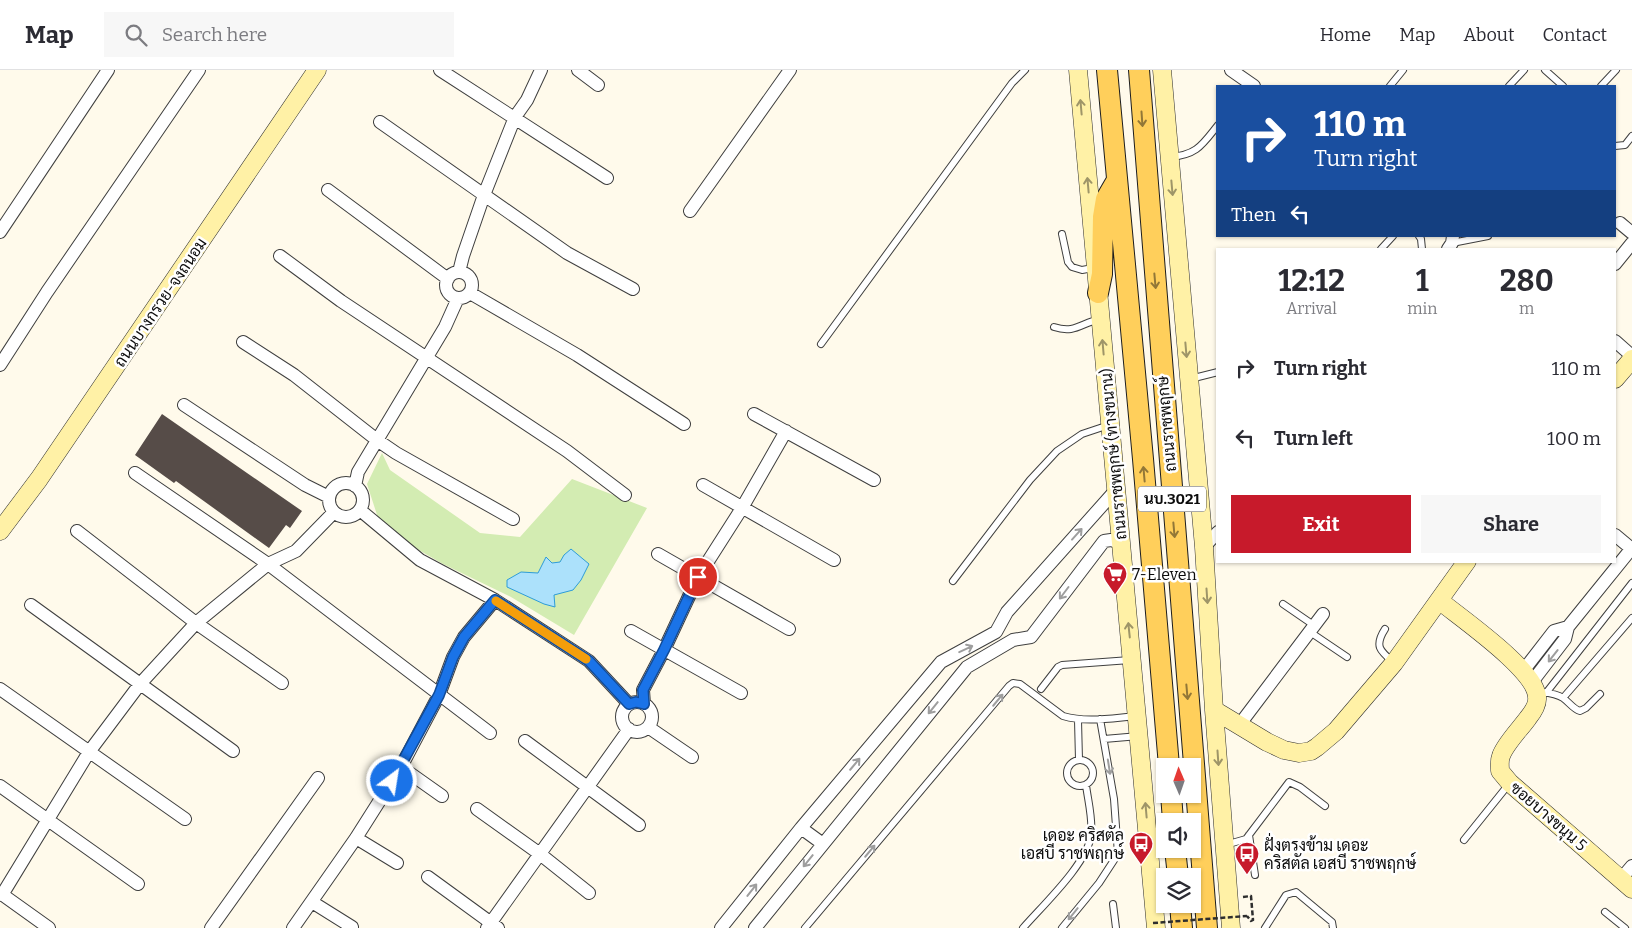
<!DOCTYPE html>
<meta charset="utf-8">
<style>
:root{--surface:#fff;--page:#f7f7f7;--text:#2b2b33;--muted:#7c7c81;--line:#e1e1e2;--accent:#c71a2b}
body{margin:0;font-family:Bitter,Sarabun,serif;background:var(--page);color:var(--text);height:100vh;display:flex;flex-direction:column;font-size:19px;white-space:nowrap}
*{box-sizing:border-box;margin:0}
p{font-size:16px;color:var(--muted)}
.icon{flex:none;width:28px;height:28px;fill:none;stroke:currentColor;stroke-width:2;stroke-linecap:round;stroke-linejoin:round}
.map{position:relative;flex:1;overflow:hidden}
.side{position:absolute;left:1216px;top:178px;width:400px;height:315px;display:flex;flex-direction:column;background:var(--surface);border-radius:0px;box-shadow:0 1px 4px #0004}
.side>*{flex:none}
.guide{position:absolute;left:1216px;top:15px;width:400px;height:152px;border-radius:0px;box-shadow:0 1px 4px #0004;background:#1a4fa0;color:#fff;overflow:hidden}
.needle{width:32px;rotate:358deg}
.fabs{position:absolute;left:1156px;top:688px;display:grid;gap:10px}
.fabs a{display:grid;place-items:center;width:45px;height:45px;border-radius:0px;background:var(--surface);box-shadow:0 1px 4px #0004;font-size:25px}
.pin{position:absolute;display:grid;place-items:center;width:42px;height:42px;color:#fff;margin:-21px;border:2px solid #fff;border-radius:50%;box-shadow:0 1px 5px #0007}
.me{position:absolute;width:55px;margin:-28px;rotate:31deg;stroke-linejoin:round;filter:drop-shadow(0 0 4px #0008)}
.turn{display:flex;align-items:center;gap:18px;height:105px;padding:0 15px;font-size:22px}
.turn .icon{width:65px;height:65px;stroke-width:2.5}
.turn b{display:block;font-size:35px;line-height:42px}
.then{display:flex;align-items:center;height:48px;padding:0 15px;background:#0003;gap:10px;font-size:19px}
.eta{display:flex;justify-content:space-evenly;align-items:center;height:85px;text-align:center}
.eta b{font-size:30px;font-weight:700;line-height:35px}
.cta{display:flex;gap:10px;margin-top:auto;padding:10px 15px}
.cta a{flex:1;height:58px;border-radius:0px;background:var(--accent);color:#fff;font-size:20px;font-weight:700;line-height:58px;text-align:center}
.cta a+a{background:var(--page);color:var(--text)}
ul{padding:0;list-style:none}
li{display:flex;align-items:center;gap:15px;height:70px;padding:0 15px}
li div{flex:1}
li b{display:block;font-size:19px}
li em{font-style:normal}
header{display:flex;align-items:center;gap:30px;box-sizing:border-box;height:70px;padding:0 25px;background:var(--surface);border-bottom:1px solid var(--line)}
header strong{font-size:24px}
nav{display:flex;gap:28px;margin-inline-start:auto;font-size:18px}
.search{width:350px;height:45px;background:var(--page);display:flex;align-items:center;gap:12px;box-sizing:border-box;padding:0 18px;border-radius:0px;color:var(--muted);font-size:19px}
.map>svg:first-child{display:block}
.green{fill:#d3ecb2}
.water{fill:#ace1fb;stroke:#2d9cd8}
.building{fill:#564c48}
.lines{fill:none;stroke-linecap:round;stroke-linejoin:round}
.lane-casing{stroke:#3f3f3f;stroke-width:8}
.street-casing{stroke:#3f3f3f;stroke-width:14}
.secondary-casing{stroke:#2e2e2e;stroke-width:19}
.primary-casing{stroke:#1d1d1d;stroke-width:22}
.path{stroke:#2e2e2e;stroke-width:2.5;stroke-dasharray:5 2.5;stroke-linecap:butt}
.lane{stroke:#fff;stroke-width:6}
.street{stroke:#fff;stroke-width:12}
.secondary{stroke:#fff1a6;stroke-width:18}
.primary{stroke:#ffcf5b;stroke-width:20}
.path-bridge{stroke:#2e2e2e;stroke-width:2.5;stroke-dasharray:5 2.5;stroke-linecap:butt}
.oneway{stroke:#9e9568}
.oneway2{stroke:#927737}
.oneway3{stroke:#9e9e9e}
.route-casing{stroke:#114b97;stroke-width:12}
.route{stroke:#1a73e8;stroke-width:9}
.slow{stroke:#f59e0b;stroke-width:9}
.labels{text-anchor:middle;stroke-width:5;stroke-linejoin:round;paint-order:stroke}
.shield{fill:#fff;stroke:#555;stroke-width:1}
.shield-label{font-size:15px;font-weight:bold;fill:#0c0c0c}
.street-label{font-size:16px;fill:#0c0c0c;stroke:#fff}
.poi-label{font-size:16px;fill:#0c0c0c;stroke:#fff;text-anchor:start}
</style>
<header>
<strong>Map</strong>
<div class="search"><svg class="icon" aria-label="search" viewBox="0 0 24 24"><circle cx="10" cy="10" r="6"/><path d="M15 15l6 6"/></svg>Search here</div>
<nav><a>Home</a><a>Map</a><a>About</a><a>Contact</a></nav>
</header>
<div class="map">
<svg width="1632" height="858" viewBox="0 0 1632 858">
<rect width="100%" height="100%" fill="#fffaeb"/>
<path class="green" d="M382 383 390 400 480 463 520 467 572 409 647 438 574 565 511 527 443 494 398 468 379 451 367 414Z"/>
<path class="water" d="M571 479 589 494 581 510 573 520 554 525 555 537 544 534 507 517V510L521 502 538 503 546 487 552 493 560 492 564 485Z"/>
<path class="building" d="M162 344 302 441 290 458 286 455 269 478 176 411 174 413 135 385Z"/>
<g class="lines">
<defs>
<path id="lane" d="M1545 0 1563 16
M1390 16 1403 0
M1509 16 1524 0
M1601 16 1616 0
M1615 76 1625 75 1632 66
M1170 87C1197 85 1202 75 1218 55
M1062 164 1068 192 1072 197 1082 200 1093 198
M1419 166 1421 169 1422 179
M1452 173 1488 166
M1381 179 1393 166
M1054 257C1075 264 1081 253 1100 249
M821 274 1012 13 1025 0
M1190 309 1218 302
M953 511 1030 410 1057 381 1082 364 1109 355
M1283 534 1315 556
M1385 559C1374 576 1380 581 1393 592
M1310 562 1347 587
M1041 619 1058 597 1062 595 1130 590
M1542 622C1550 623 1557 624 1563 628 1569 632 1573 639 1580 641L1586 638 1600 624
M1546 623 1632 513
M1563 628 1632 548
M1078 650 1079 690
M1104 669 1139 666
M1067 703a13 13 0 1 1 26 0a13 13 0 1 1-26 0Z
M1249 765 1255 805
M1464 770 1509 714
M1225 775 1246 769 1249 765 1289 712 1300 717 1325 736
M1113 834 1116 858
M1605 842 1625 858
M805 858 1009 616 1013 613 1020 614 1063 646C1087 653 1112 648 1137 646
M1023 858C1042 836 1088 793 1091 765 1093 749 1088 731 1086 715
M1062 858 1099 813 1118 784 1114 729 1100 649
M1265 858 1286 825 1296 822 1332 852 1333 858"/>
<path id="street" d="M440 0 607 108
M578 0 598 15
M1231 0 1254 16
M380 52 567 183 633 219
M328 120 448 209
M690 141 790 0
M1620 153 1632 163
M0 162 108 0
M1448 179 1452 173 1453 166
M280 186 341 231 567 381 625 425
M1615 194 1632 173
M459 202 463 186 484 125 515 47 527 30 541 0
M446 215a13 13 0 1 1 26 0a13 13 0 1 1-26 0Z
M470 223 577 285 684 354
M1615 271 1632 286
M243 272 294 305 377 370 396 383 513 449
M0 295 47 222 199 0
M184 335 305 415 329 427
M754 344 874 410
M135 403 268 494 490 663
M329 430a17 17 0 1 1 34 0a17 17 0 1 1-34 0Z
M703 415 834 490
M355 416 358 402 445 257 458 228
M360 440 420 490 495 530 589 591 629 634
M77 461 196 553 282 613
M1615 465 1632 479
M1204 477 1218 462
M658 484 789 559
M31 535 233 681
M631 561 741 623
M1523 601 1554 561 1568 557
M1532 612 1565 569 1568 557 1632 478
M0 619 185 749
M622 647a15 15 0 1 1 30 0a15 15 0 1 1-30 0Z
M644 634 643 620 664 580 698 507 742 438 786 361
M1240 654 1323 544
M648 657 692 687
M525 671 639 755
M401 697 442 726
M0 716 138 814
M477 739 540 784 589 823
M801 758 823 774
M356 768 397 793
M428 807 498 858
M1621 809 1632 796
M0 823 49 858
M2 825 89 682 140 614 196 553 268 494 296 481 334 442
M312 832 352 857
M211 858 318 708
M293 858 356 768 401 697 439 625 453 587 464 567 495 530
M487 858 629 659
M721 858 801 758 941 592 996 562 1007 542 1115 421
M755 858 967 597 1013 570 1031 567 1104 471 1111 470 1121 473"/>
<path id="secondary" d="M1078 0C1102 286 1132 572 1156 858
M1162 0 1204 477 1214 640 1231 858
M1615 309 1632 289
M0 461 39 409 317 0
M1440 531C1462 549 1536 600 1537 627 1538 634 1532 643 1528 648 1521 658 1505 674 1501 686 1499 691 1500 696 1500 701L1510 713 1632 819
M1214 640 1267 672 1284 680 1299 683 1311 681 1317 677 1336 661 1394 593 1467 491"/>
<path id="primary" d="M1107 0 1143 389 1169 696
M1139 0 1207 858
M1098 223 1102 204 1103 147 1106 129 1117 110
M1171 724 1173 751
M1175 779 1178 806
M1180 834 1182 858"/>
</defs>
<use href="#lane" class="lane-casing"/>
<use href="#street" class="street-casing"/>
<use href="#secondary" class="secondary-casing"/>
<use href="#primary" class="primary-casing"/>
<path class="path" d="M1243 827 1251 826 1253 850 1251 851 1247 846"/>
<use href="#lane" class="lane"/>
<use href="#street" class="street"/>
<use href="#secondary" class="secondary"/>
<use href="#primary" class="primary"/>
<path class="path-bridge" d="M1153 853 1247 846"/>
</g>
<defs><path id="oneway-shaft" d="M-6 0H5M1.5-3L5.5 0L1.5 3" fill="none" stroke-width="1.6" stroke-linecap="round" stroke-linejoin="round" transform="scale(1.25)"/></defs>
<g class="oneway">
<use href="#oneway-shaft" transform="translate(1081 37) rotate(-95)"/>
<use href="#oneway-shaft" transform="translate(1088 115) rotate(-95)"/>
<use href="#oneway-shaft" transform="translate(1172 118) rotate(85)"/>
<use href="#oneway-shaft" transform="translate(1103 277) rotate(-95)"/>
<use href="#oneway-shaft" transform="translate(1186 280) rotate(85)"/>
<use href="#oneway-shaft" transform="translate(1207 526) rotate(86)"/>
<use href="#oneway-shaft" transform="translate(1129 560) rotate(-96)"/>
<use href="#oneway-shaft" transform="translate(1218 688) rotate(86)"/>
<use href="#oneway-shaft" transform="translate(1146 740) rotate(-95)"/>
</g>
<g class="oneway2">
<use href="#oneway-shaft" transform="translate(1142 49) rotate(86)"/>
<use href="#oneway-shaft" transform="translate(1155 211) rotate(85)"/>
<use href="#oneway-shaft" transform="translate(1144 404) rotate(-95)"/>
<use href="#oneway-shaft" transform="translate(1174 460) rotate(85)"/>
<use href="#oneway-shaft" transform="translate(1187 622) rotate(85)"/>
</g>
<g class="oneway3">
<use href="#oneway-shaft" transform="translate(1077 464) rotate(-48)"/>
<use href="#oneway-shaft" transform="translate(1064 523) rotate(127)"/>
<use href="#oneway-shaft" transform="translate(966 579) rotate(-25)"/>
<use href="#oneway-shaft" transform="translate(1553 586) rotate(128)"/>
<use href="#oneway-shaft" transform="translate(998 630) rotate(-50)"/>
<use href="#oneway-shaft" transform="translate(933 638) rotate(129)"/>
<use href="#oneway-shaft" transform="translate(855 694) rotate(-50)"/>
<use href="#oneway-shaft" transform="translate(1109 697) rotate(81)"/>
<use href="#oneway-shaft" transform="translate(870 781) rotate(-50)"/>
<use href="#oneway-shaft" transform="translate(808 791) rotate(129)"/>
<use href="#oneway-shaft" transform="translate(752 820) rotate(-52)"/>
<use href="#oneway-shaft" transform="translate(1073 844) rotate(129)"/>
</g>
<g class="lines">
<defs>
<path id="route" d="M392 711 439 625 453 587 464 567 495 530 589 591 629 634 636 632 644 634 643 620 664 580 698 507"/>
</defs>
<use href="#route" class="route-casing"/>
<use href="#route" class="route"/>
<path class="slow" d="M496 531 586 589"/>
</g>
<defs>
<symbol id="supermarket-pin" viewBox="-11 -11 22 30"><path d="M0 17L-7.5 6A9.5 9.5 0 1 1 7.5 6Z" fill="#c71a2b" stroke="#fff"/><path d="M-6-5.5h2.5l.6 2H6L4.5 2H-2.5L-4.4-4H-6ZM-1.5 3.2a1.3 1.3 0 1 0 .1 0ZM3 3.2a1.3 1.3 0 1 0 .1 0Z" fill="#fff"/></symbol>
<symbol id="bus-pin" viewBox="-11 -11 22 30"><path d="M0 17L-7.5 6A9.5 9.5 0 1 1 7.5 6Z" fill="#c71a2b" stroke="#fff"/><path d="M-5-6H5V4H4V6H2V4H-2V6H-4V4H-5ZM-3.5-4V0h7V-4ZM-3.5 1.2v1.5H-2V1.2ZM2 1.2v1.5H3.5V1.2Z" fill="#fff"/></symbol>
</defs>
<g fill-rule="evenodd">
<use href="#supermarket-pin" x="1101" y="490" width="28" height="38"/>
<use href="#bus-pin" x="1127" y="760" width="28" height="38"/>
<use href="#bus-pin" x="1233" y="770" width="28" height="38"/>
</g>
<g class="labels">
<rect class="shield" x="1138" y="416.5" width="68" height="25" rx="4"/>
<g class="shield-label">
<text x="1172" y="434">นบ.3021</text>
</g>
<g class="street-label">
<text transform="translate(160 232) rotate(-56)" y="6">ถนนบางกรวย-จงถนอม</text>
<text transform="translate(1166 354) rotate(-95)" y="6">ถนนราชพฤกษ์</text>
<text transform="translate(1113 384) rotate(-95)" y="6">ถนนราชพฤกษ์ (ทางขนาน)</text>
<text transform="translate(1549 746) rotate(41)" y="6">ซอยบางขนุน 5</text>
</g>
<g class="poi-label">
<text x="1132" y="510">7-Eleven</text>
<text x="1124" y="771" text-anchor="end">เดอะ คริสตัล<tspan x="1124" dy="18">เอสบี ราชพฤกษ์</tspan></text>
<text x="1264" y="781">ฝั่งตรงข้าม เดอะ<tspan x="1264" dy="18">คริสตัล เอสบี ราชพฤกษ์</tspan></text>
</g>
</g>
</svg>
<div class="fabs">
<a><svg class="needle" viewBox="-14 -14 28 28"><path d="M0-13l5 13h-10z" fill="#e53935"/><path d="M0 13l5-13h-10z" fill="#7c7c81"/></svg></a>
<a><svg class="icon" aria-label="sound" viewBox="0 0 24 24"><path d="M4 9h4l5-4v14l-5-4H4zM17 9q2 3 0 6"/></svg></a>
<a><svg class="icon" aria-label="layers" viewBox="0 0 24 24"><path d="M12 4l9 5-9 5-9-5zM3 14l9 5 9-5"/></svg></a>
</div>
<div class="pin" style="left:698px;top:507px;background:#d93025"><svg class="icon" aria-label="arrive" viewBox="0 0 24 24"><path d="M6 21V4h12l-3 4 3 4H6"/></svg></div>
<svg class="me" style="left:392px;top:711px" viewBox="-20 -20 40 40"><circle r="17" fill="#1a73e8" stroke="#fff" stroke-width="3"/><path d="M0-11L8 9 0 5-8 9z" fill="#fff"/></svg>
<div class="guide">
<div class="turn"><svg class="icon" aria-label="right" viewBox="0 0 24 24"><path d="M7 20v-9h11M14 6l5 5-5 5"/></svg><div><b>110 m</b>Turn right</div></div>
<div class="then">Then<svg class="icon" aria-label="left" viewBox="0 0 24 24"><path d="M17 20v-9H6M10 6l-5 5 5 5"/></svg></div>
</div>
<section class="side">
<div class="eta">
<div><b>12:12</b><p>Arrival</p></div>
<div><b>1</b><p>min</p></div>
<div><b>280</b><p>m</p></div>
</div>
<ul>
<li><svg class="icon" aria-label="right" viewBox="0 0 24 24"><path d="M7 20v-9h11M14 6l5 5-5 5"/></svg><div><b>Turn right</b></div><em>110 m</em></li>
<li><svg class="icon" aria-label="left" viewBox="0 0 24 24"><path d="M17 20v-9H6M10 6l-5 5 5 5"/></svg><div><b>Turn left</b></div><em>100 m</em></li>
</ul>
<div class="cta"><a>Exit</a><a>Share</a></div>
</section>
</div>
